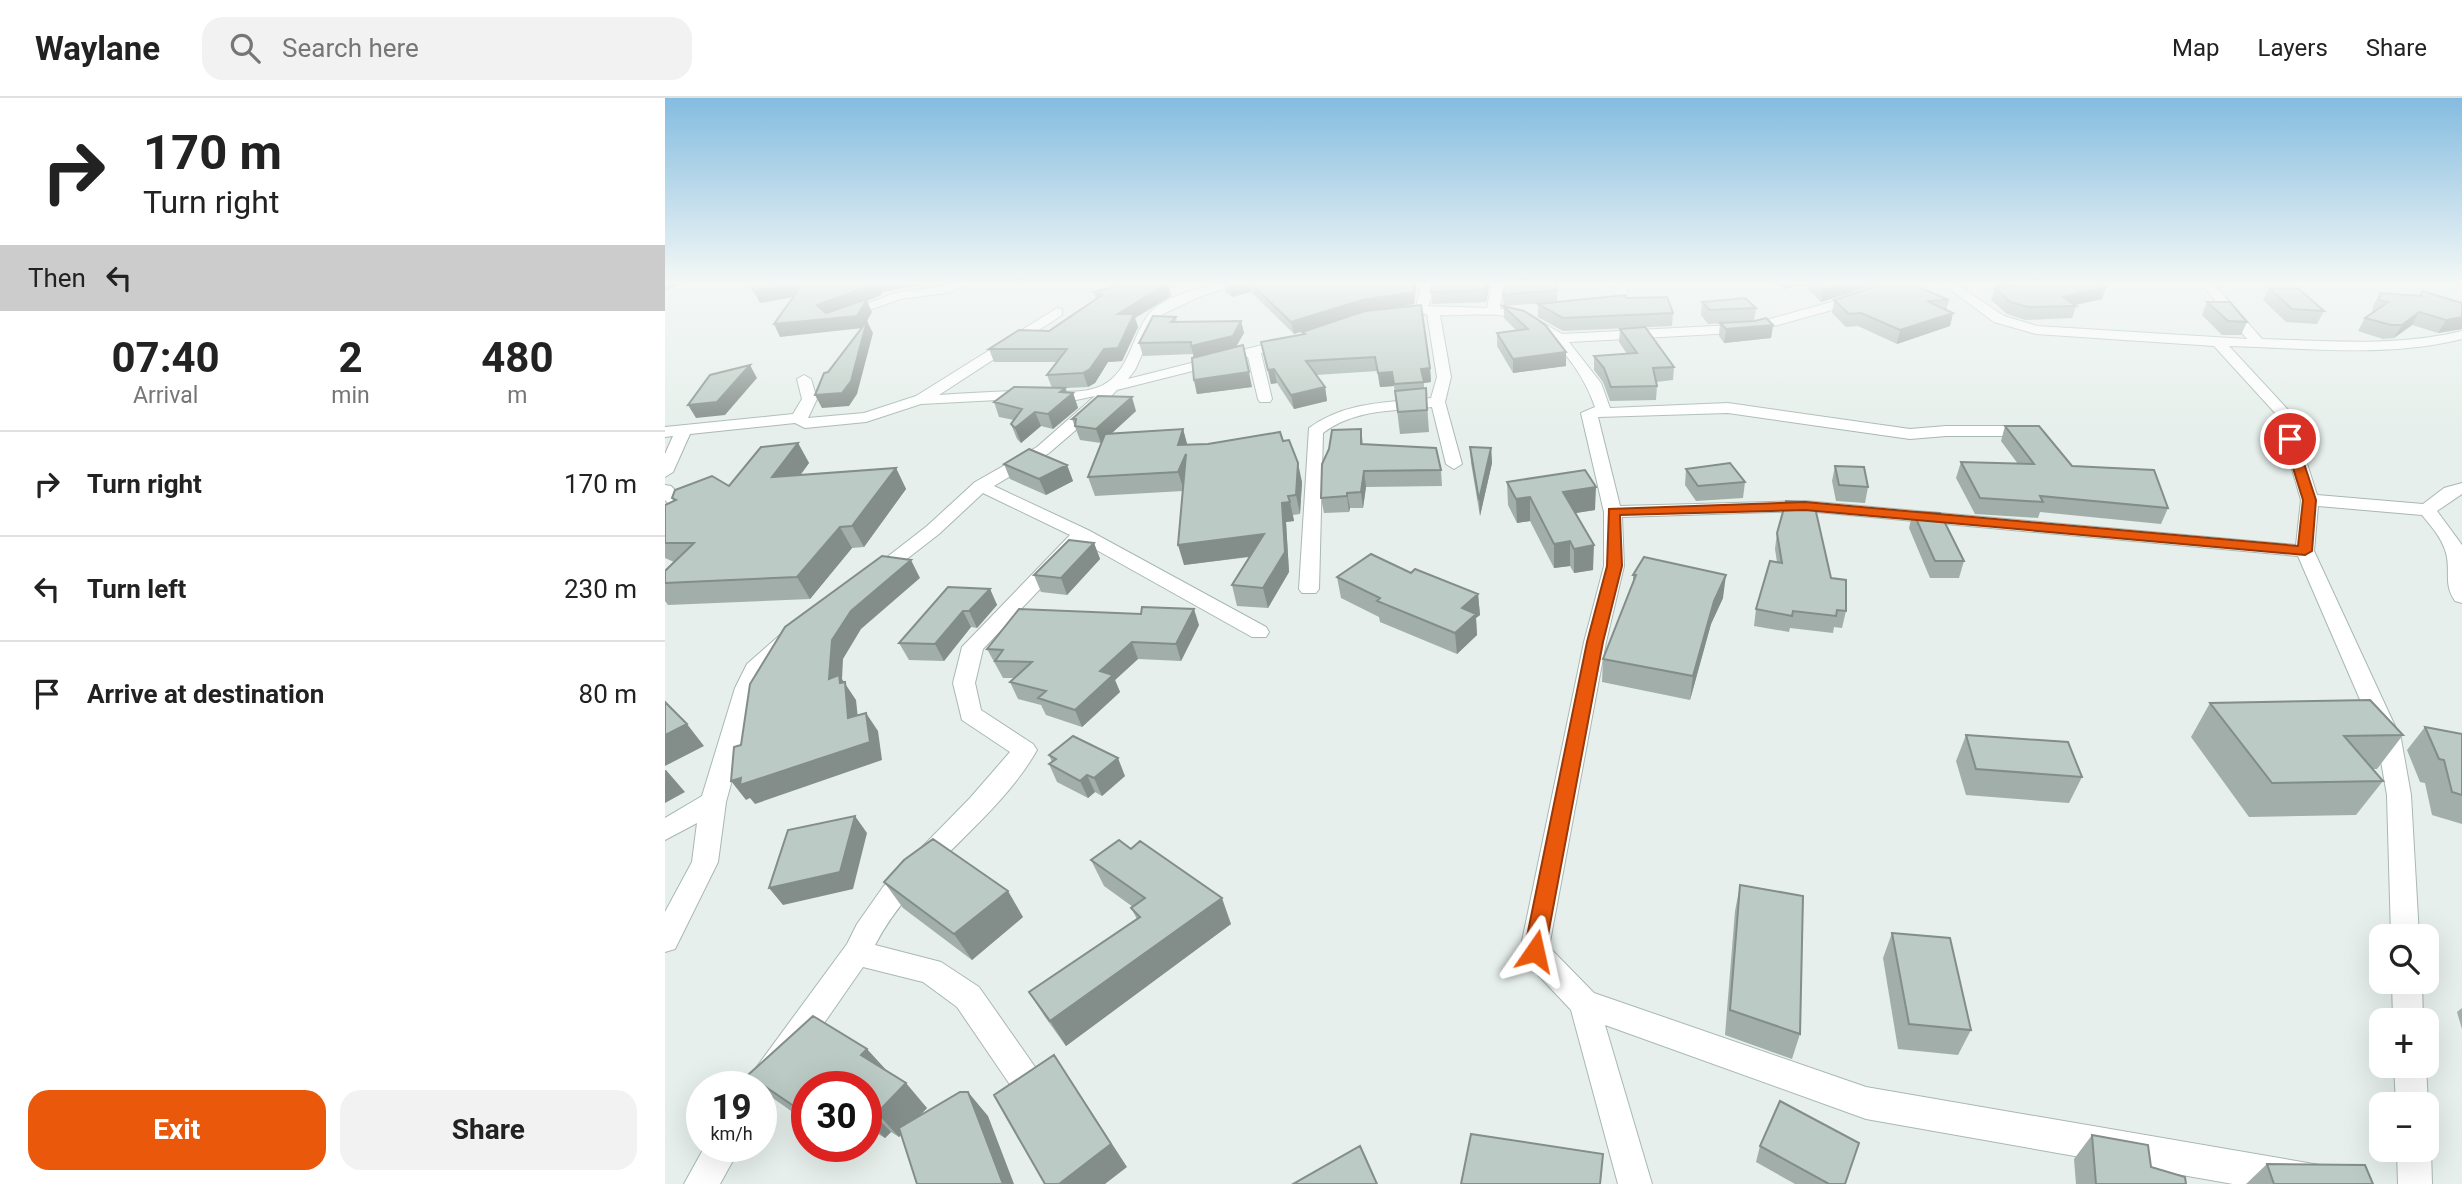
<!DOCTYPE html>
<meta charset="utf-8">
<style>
:root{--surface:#fff;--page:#f2f2f2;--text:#222;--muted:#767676;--line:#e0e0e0;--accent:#ea580c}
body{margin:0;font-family:Roboto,sans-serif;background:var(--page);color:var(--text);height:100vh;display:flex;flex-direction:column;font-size:26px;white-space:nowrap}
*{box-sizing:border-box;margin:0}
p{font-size:23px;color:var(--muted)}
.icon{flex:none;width:38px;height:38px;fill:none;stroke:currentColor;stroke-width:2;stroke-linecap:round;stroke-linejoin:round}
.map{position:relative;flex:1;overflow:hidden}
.side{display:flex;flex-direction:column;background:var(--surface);width:665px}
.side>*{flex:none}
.top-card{background:#fff;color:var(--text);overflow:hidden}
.fabs{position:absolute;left:1704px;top:826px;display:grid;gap:14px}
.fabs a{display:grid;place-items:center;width:70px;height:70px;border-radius:14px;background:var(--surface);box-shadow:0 7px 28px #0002;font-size:35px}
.speed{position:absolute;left:21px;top:973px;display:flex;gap:14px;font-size:35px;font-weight:700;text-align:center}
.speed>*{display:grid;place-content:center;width:91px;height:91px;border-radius:50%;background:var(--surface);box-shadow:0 7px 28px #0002;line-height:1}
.speed small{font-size:18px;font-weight:400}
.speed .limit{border:10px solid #d22;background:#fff;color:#111}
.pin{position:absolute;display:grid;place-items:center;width:60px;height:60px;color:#fff;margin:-30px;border:4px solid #fff;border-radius:50%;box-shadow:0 2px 7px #0007}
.me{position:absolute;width:77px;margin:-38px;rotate:11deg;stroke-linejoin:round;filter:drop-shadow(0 0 5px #0008)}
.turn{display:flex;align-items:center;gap:24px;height:147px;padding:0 28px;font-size:32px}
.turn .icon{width:91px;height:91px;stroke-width:2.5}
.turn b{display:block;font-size:49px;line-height:60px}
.then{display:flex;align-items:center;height:66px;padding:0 28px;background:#0003;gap:14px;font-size:26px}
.eta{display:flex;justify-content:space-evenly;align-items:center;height:119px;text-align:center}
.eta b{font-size:42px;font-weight:700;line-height:49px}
.button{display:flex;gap:14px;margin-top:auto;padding:14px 28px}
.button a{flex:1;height:80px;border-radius:21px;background:var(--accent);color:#fff;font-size:28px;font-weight:700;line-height:80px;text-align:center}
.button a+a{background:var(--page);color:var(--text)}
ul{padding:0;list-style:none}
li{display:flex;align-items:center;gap:21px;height:105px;padding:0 28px;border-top:2px solid var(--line)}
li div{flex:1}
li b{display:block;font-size:26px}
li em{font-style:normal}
header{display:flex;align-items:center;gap:42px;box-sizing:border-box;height:98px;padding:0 35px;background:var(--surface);border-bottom:2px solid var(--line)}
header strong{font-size:33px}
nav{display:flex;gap:38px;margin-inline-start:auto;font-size:24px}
.search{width:490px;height:63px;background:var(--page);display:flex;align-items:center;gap:18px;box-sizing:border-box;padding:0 24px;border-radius:21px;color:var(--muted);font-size:26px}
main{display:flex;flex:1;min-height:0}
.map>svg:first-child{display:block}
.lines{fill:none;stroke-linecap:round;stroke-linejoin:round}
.minor-casing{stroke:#a8b8b2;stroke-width:2}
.minor{fill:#fff;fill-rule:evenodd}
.wall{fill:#a1aea9}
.shaded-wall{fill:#838d89}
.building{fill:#bbcac4;stroke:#838d89;stroke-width:2}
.route{fill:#ea580c;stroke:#983908;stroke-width:2}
</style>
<header>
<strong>Waylane</strong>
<div class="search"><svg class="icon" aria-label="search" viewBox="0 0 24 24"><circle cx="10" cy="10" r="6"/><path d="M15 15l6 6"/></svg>Search here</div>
<nav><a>Map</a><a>Layers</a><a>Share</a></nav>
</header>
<main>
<section class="side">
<div class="top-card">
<div class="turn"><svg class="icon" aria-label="right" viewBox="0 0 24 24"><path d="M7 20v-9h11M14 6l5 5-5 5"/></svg><div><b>170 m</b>Turn right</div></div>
<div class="then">Then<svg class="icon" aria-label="left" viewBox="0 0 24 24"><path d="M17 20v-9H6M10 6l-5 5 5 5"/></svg></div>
</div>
<div class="eta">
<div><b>07:40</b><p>Arrival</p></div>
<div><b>2</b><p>min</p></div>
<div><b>480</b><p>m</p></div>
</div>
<ul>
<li><svg class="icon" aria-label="right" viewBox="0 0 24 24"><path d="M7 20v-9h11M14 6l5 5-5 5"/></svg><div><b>Turn right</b></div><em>170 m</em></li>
<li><svg class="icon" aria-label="left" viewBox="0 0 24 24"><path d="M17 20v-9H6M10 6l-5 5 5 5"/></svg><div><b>Turn left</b></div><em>230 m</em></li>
<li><svg class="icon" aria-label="arrive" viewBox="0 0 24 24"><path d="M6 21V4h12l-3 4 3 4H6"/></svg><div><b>Arrive at destination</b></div><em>80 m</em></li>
</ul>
<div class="button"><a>Exit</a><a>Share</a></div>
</section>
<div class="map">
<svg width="1797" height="1086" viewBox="0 0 1797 1086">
<rect width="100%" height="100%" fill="#e6efeb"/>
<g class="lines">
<defs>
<path id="minor" d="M288 184H302L287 194 236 201 178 221 172 217 230 195 280 188Z
M562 184H580L536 198 498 216 492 223 470 272 463 281 625 240 630 241V247L596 255 607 301 605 304H595L593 301 583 259 452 292 426 319 384 355 329 388 423 432 601 529 604 534 601 539H587L419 445 318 551 310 585 316 612 368 646 372 652C330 726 250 770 210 847L276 864 314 889 370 969 375 980 370 991 359 996 348 991 292 909 258 884 198 869 107 1000 96 1005V989H80L85 978 182 846 192 826 218 789 305 700 345 654 297 622 288 585 297 549 405 437 318 395 274 436 216 481H202L199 477 262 428 310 384 372 349 430 298 411 302 352 301 256 306 201 324 140 330 130 325 25 336 8 374 0 379V356L8 338 0 339V329L128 316 137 301 132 281 139 277 146 281 152 301 143 320 199 315 251 298 392 210 397 211V217L274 297C299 295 324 294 349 293 374 292 422 300 443 284 464 269 467 241 481 220 496 197 536 190 562 184Z
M752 184H764C768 192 767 200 763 208L822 210 827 184H839L835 211 856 212 897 236 1087 226 1188 198 1226 184H1242L1240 187 1196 204 1088 234 904 244 936 285 945 310 1063 305 1245 331 1281 328H1368L1376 333 1368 338H1281L1245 341 1063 315 933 319 955 408 1140 403 1631 447 1636 402 1611 316 1549 248 1371 236 1329 224 1275 184H1288L1339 218 1372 228 1582 241 1535 184H1547L1597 241C1664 243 1731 249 1797 233V241C1722 260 1641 250 1564 248L1626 315 1652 397 1758 406 1779 390 1797 385V396L1772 413 1797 447V505L1790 503C1778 486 1786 473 1781 455 1777 440 1766 428 1757 417L1653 408 1649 453 1736 641 1746 697 1754 838H1726L1722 697 1712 641 1633 458 1140 413 957 419 959 468 941 544 884 849 929 895 1201 989 1666 1069 1678 1074 1683 1086H1568L1201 1021 940 927 987 1086H953L906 912 859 862 855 853 919 544 939 468V414L916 315 930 309C919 275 884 226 847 219 824 214 798 218 775 217L786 279 780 304 797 366 789 371 781 366 767 309C729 313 689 311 658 335L654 491 651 495H637L634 491 644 330C681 303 722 305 766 300L772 279 762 216 741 217 735 213 751 208 755 194Z
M952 184H964L959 207 929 209V203L949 201Z
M0 387 6 388 24 407 18 420 0 430V416L6 408 0 402Z
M122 535 129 537 132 542 99 575 92 590 61 704 53 764 10 851 0 854V814L27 764 32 725 0 742V720L37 698 70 590 82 566 115 537Z
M1727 884H1757L1758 922H1728Z
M1729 968H1761L1763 1006 1762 1009V1006H1731Z
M1762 1043 1766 1052 1767 1086H1733L1732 1052H1762Z
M40 1048H76L55 1086H19Z"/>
</defs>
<use href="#minor" class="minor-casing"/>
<use href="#minor" class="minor"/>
</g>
<path class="wall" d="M559 184H752L749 206 711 212 765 270 766 284 759 285V291L761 290 764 334 735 336 729 288 715 289 712 273 651 277 660 289 662 303 629 311 612 285 606 286 596 244 638 237 637 234 687 217 629 236 586 194 567 199 561 195Z
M767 184H825L821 204 767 206Z
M1102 184H1216V185L1156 204 1139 187 1119 191Z
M1332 184H1426L1437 201 1410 207 1411 208 1407 220 1360 222 1342 216 1326 202 1330 190H1332L1330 188Z
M503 185 506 198 470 220 473 229 457 263 443 264 430 285 423 289 401 290 402 295H408L413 310 388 331 376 328 356 345 352 341 346 326 349 322 334 319 329 304 387 290 382 277 392 264H329L324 251 384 233 431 201 429 194Z
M1604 190 1659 213 1652 226 1621 224 1598 202Z
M892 192V204L961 200 1008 215 1007 228 898 233 873 219V206L888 204 840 208 901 268 848 275 832 248V235L851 232 839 220 838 197Z
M1757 193 1797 205V231L1773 235 1747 227 1729 240 1718 241 1693 233 1700 220 1707 215 1708 208 1715 195 1755 197Z
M1169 202H1284L1281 212 1288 215 1285 228 1232 246 1193 228 1181 229 1167 215Z
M1037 204 1091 210 1089 223 1043 226 1036 217Z
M1542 204 1582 224 1576 237H1557L1537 217Z
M511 219 512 224 576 223 579 235 571 249 587 289 532 296 529 282 528 256 478 258 474 245Z
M1055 225 1108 227 1106 240 1059 245 1054 238Z
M955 231 1009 269 1008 282 991 284 992 288 991 302 945 303 938 284 929 272V258L962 256 954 244Z
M471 313 446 336 518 331 522 347 618 343 637 384 635 416 628 417 629 423 621 424 624 474 603 510 572 508 567 487 585 459 519 467 518 393 430 398 423 379 438 343 436 345 415 342 407 321Z
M1340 328 1407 368 1503 410 1496 426 1375 414 1373 420 1310 416 1291 380 1296 364 1353 366 1336 343Z
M696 331 698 346 776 372 777 388 701 389 698 410H685L684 414 659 415 656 400Z
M133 345 144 365 135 377 231 370 241 391 199 449 187 450 145 501 3 507 0 503V473L9 464 0 460V407L9 403 7 400 64 388Z
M805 349 826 350 827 365 815 418 806 365Z
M339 366 402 367 408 383 381 397 345 381Z
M1170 368 1203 389 1200 405 1171 403 1167 383Z
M1021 371 1080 384 1078 400 1031 403 1020 387Z
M842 384 930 412 911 415 928 472 909 475 905 468 889 470 865 423 852 425 843 407Z
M1248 414 1299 463 1294 480H1265L1244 430Z
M1112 435 1166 480 1181 513 1177 530 1169 529 1168 535 1125 530 1124 534 1089 528 1091 511 1112 464 1110 451Z
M429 445 435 461 402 497 376 494 369 477Z
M746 475 813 496 815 517 811 520 812 537 792 556 715 524 714 519 676 500 672 479Z
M968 477 1058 500 1046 526 1025 602 937 584 938 561 968 486Z
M325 491 332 507 312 530 306 529 279 563 244 562 234 545Z
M534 527 516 563 473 561 450 582 455 594 417 629 381 617 376 607 353 601 345 584 349 580H338L322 551Z
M1545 605 1738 637 1712 671H1708L1718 683 1691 717 1584 719 1526 639Z
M1760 629 1797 636V726L1767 717 1760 685 1755 684 1742 652Z
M1301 637 1417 679 1404 705 1301 697 1291 663Z
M384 657 460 678 437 698 430 694 423 700 392 684 384 666 387 664Z
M426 762 566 826 401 948 380 919 364 894 472 821 466 810 468 809 439 788Z
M219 784 358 819 307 862 238 810Z
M1075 787 1135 936 1127 961 1060 937 1070 813Z
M1227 835 1306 932 1293 957 1233 951 1218 860Z
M1797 910V931L1792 914Z
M223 975 262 1010 254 1018H323L236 1037 234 1039 226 1034 220 1040 213 1036 192 1058 177 1048H201V989H142V1024L109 1001 83 977Z
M1427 1037 1486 1069 1521 1086H1411L1409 1061Z
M1095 1048 1180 1086H1130L1091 1064Z
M1602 1066 1708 1086H1581Z"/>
<path class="shaded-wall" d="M0 184H22L0 193Z
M139 184 145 196 95 205 88 192Z
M212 184H256L257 187 218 194 216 197 202 203 207 214 202 223 208 235 192 296 184 308 157 310 150 297 198 230 115 239 109 226 158 220 152 207Z
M580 184H584L586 194 567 199 564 188Z
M749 184H752L749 206 698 214 629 236 626 224Z
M822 184H825L821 204 820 192Z
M1120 184H1139V187L1119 191Z
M1186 184H1216V185L1156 204 1158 192Z
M503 185 506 198 470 220 473 229 457 263 443 264 430 285 423 289 418 275 453 216Z
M1441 189 1437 201 1405 208 1398 199Z
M1754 214 1747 227 1729 240 1737 227Z
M1288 215 1285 228 1232 246 1235 232Z
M1797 219V231L1773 235 1781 222Z
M576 223 579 235 570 250 529 260 526 248Z
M1108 227 1106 240 1059 245 1061 231Z
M901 254V268L848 275V261Z
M85 267 92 280 60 317 31 320 23 307Z
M765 270 766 284 759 285 756 271Z
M609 271 612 285 606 286 603 272Z
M584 274 587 289 532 296 529 282Z
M727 274 729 288 715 289 713 275Z
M660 289 662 303 629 311 626 297Z
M400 290 403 299 408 295 413 310 388 331 383 316 395 294Z
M467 299 471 313 436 345 431 331Z
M370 314 376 328 356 345 350 330Z
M518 331 523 349 519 393 513 374V347Z
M133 345 144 365 119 400 107 379Z
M826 350 827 365 815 418 814 402Z
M633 365 637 384 635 416 631 397Z
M402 367 408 383 381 397 374 381Z
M231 370 241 391 199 449 187 428Z
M699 373 701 389 698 410 696 394Z
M931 389 930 412 898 417V394Z
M682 395 685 410 684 414 682 398Z
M865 399V423L852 425 851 401Z
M625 404 629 423 621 424 624 474 603 510 598 490 617 405Z
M175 429 187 450 145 501 132 479Z
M599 436 604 456 519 467 513 447Z
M905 443V468L889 470V446Z
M429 445 435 461 402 497 396 480Z
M929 447 928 472 909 475V451Z
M246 462 255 480 196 531 178 561 177 581 191 602 195 639 183 620 164 581 167 542 186 513Z
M1061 477 1058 500 1046 526 1025 602 1028 578 1049 503Z
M325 491 332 507 312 530 304 513Z
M813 496 815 517 811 520 812 537 792 556 790 535 797 510Z
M529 511 534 527 516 563 511 546Z
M298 513 306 529 279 563 270 546Z
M467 544 473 561 450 582 455 594 417 629 410 612 435 573Z
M201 615 213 633 217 662 90 706 85 700 81 702 66 683Z
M22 626 39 648 0 668V637Z
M453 660 460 678 437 698 429 680Z
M0 672H1L20 694 0 705Z
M422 677 430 694 423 700 415 683Z
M190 718 202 735 188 791 118 807 104 790Z
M343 793 358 819 307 862 289 836Z
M557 800 566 826 401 948 385 923Z
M202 951 224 975 196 957Z
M405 981 462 1069 440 1086H394Z
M241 985 262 1010 234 1039 212 1015Z
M303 994 323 1018 349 1086H338Z
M203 1010 226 1034 220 1040 201 1022V1012Z
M201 1024 213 1036 192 1058 181 1048H201Z"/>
<path class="building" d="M87 184H139L88 192Z
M139 184H212L211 185 152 207 161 215 202 201 192 218 109 226Z
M463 184H498L503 185 453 216H469L453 250 439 251 425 271 418 275 382 277 402 251H324L354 232 384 233 437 197 429 194Z
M559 184H580L564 188Z
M584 184H749L748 194 697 202 626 224Z
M768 184H822L820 192 766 194Z
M840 184H890L892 192 838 197Z
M1149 184H1186L1158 192Z
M1225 184H1242L1284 202 1262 203 1288 215 1235 232 1196 215 1184 216 1169 202Z
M1344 184H1426L1441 189 1398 199 1411 208 1363 209 1345 204 1330 190 1351 188Z
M1604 190 1634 191 1659 213 1627 211Z
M1757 193 1797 205V219L1781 222 1754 214 1737 227H1726L1700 220 1723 204 1714 202 1715 195 1756 198Z
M960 197 961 200 1002 199 1008 215 898 220 873 206Z
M1080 200 1091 210 1045 212 1037 204Z
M1542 204H1565L1582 224 1563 223Z
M756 207 765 270 756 271 759 284 729 286 727 274 713 275 710 259 641 263 660 289 626 297 609 271 603 272 596 244 640 236 637 234 700 213Z
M838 208 859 213 872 221 881 228 901 254 848 261 832 235 863 231Z
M488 218 511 219 506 224 576 223 568 238 526 248V244L474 245Z
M1101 220 1108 227 1061 231 1055 225 1090 223Z
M202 223 186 283 177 295 150 297 159 275 163 274Z
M980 229 1009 269 988 270 992 288 946 289 939 270 929 258 972 255 955 231Z
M578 247 584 274 529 282 527 260Z
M85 267 52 304 23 307 45 277Z
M349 289 400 290 395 294 408 295 383 316 370 314 350 330 346 326 357 311 329 304Z
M761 290 762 312 733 314 730 293Z
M433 298 467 299 431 331 410 328 411 321H407Z
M1340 328H1374L1407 368 1489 372 1503 410 1375 398 1378 404 1315 400 1296 364 1369 366Z
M518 331 513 347 543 346 615 334 618 343 624 342 633 365 631 397 623 398 625 404 617 405 620 454 598 490 567 487 599 436 513 447 521 356 513 374 423 379 440 336Z
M696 331V346L771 350 776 372 699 373 696 394 682 395V398L656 400 657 366 664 351 667 332Z
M133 345 107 379 231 370 187 428 175 429 132 479 0 485V473L29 445H0V407L11 402 7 400 10 392 47 378 64 388 96 349Z
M805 349 826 350 814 402Z
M364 351 402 367 374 381 339 366Z
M1065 365 1080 384 1033 388 1021 371Z
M1170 368 1199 369 1203 389 1174 387Z
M920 372 931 389 898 394 929 447 909 451 905 443 889 446 865 399 851 401 842 384Z
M1121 403 1149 405 1166 480 1181 482V513L1172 512 1171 518 1128 513 1127 518 1091 511 1105 463 1117 465 1112 435Z
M1248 414 1275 415 1299 463H1270Z
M404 442 429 445 396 480 369 477Z
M706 456 746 475 750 471 813 496 797 510 811 516 790 535 712 503 715 500 672 479Z
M217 458 246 462 186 513 167 542 164 581 174 577 175 585 180 584 183 620 201 615 205 644 75 687 76 680 66 683 69 649 76 647 85 586 120 529Z
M979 459 1061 477 1049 503 1028 578 938 561 971 477H968Z
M283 489 325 491 304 513H298L270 546 234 545Z
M477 509 529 511 511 546 467 544 435 573 448 577 410 612 373 600 381 593 345 584 367 564 330 563 338 552 322 551 354 511 476 516Z
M1705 602 1738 637 1679 638 1718 683 1607 685 1545 605Z
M0 604 22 626 0 637Z
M1760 629 1797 636V697L1787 694 1779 662 1774 661Z
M1301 637 1403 644 1417 679 1311 671Z
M408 638 453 660 429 680 422 677 415 683 384 666 391 661 384 657Z
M190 718 175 774 104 790 123 732Z
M268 741 343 793 289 836 219 784 239 762Z
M454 742 466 751 475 743 557 800 385 923 364 894 475 819 466 810 480 800 426 762Z
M1075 787 1138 798 1135 936 1065 912Z
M1227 835 1285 840 1306 932 1244 926Z
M148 918 202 951 196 957 241 985 212 1015 203 1010 201 1012V989H142V1017L83 977Z
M389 957 446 1046 394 1086H380L329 997Z
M295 994H303L338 1086H252L234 1030Z
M1115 1003 1194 1045 1180 1086H1164L1095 1048Z
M806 1036 938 1056 935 1086H796Z
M1427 1037 1483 1047 1486 1069 1520 1079 1521 1086H1431Z
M695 1048 712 1086H628Z
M1602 1066 1700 1067 1708 1086H1609Z"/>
<linearGradient id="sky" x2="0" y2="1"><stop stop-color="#84bce0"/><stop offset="0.55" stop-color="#f4f8f6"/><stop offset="1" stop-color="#f4f8f6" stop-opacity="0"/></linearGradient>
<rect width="1797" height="336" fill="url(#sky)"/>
<path class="route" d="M1625 338 1631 341 1651 402 1647 453 1640 457 1140 412 955 417 957 468 938 544 880 853 877 860 870 863 862 860 859 853 922 544 942 468 944 411 1140 404 1633 448 1638 402 1619 341Z"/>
</svg>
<div class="fabs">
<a><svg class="icon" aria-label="search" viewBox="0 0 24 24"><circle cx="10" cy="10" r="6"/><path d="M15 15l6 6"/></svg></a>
<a>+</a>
<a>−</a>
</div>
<div class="speed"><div>19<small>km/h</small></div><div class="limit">30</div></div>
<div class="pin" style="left:1625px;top:341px;background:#d93025"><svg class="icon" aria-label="arrive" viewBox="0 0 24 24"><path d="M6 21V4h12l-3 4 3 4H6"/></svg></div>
<svg class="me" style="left:870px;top:853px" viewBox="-20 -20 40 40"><path d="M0-17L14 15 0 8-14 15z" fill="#ea580c" stroke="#fff" stroke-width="4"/></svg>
</div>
</main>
